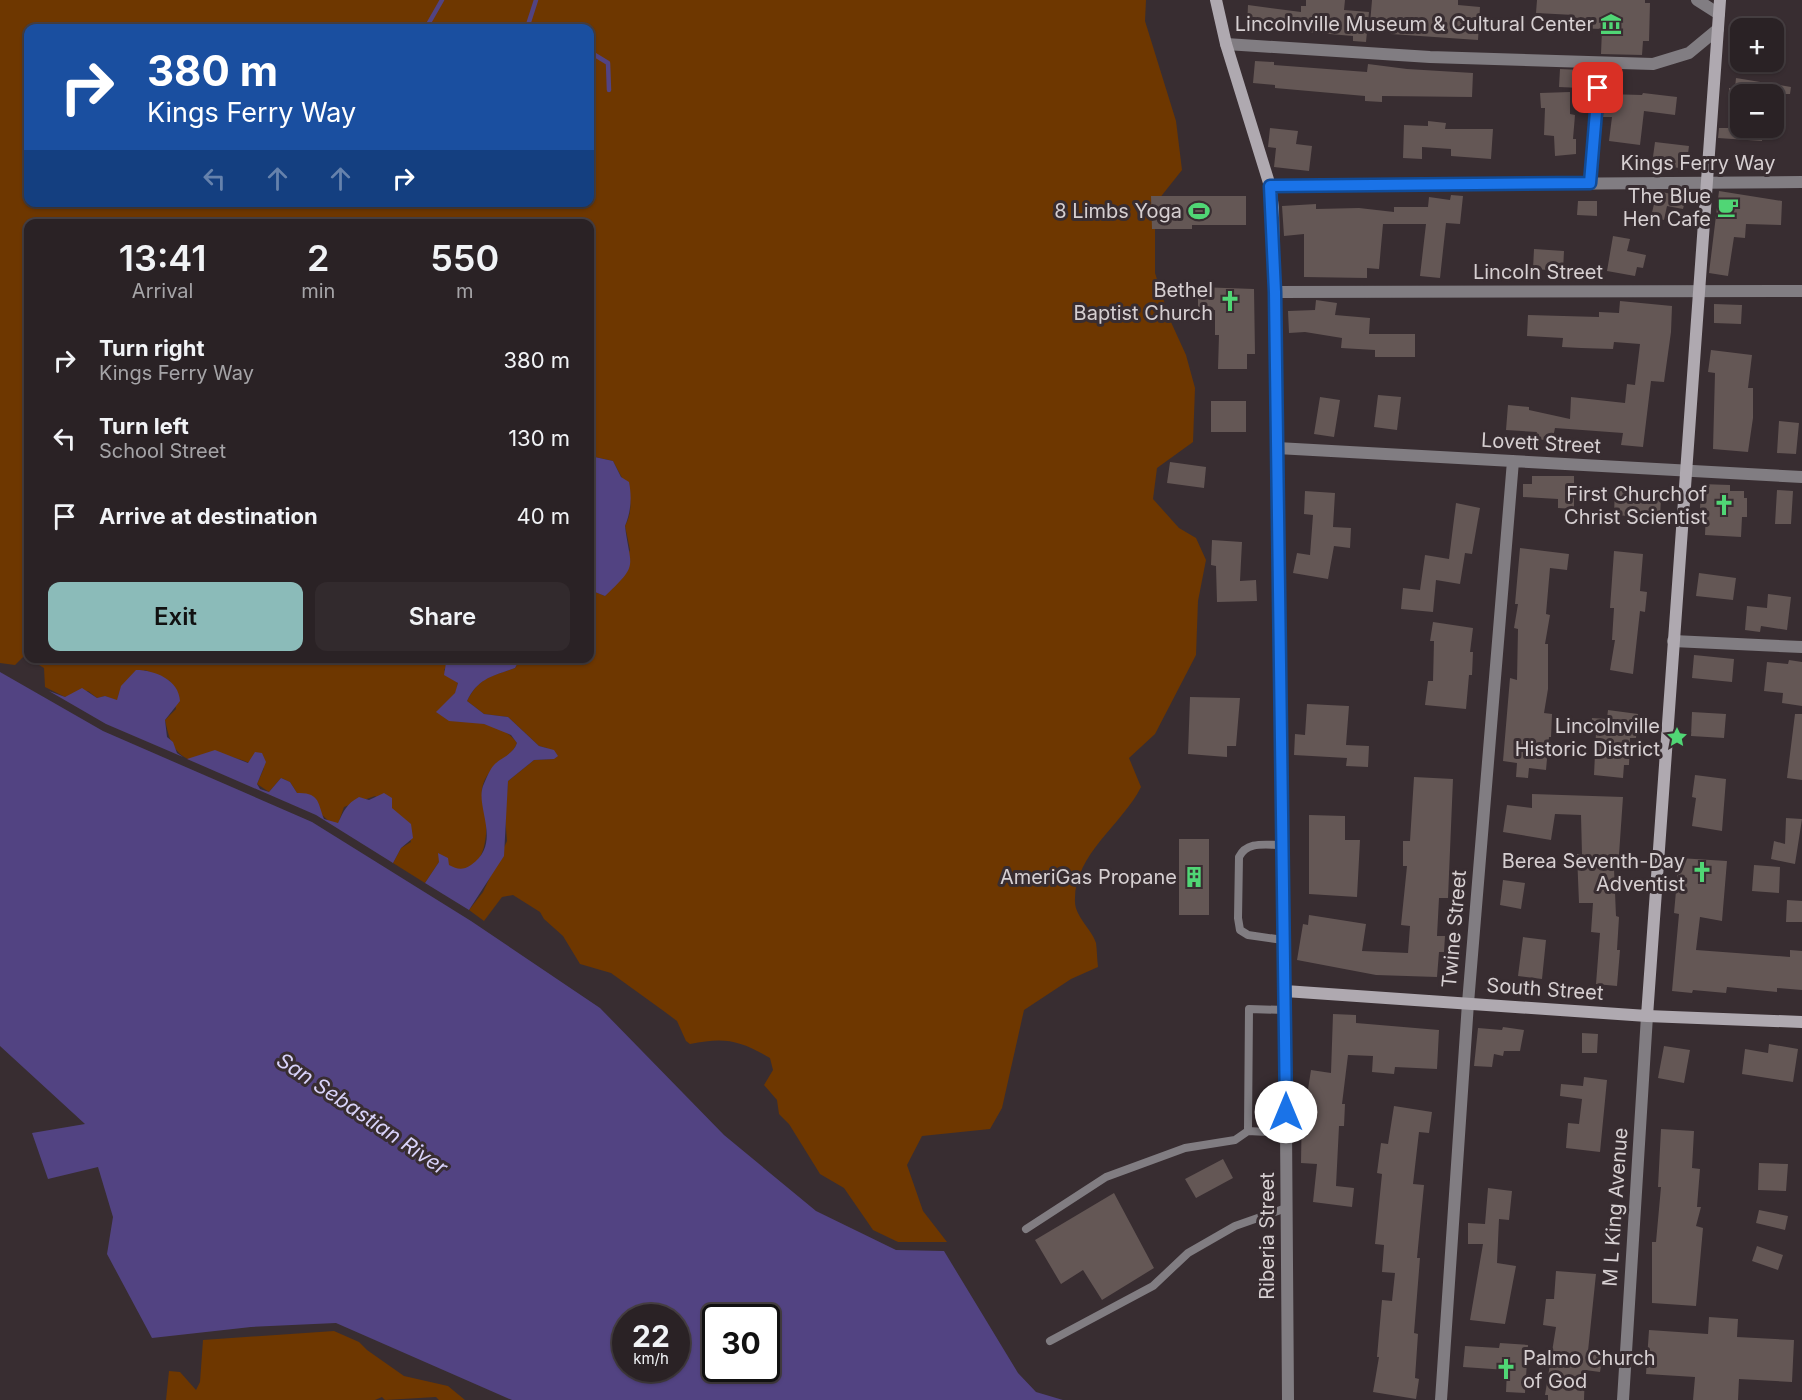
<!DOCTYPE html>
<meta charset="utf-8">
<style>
:root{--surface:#2a2225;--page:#322a2d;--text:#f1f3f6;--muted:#a5a4a7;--line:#463f42;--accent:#8bbbb9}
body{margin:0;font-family:Inter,sans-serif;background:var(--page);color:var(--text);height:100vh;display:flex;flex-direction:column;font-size:22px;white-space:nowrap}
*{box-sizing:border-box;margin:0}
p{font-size:20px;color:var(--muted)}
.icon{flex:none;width:33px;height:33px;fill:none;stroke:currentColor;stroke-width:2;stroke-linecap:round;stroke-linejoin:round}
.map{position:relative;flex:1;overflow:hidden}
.details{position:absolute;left:24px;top:219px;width:570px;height:444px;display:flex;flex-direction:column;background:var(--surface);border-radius:12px;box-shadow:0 2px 4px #0004,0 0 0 2px var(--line)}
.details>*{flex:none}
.hud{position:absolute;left:24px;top:24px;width:570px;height:183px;border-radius:12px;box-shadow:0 2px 4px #0004,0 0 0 2px var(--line);background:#1a4fa0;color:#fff;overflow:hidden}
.buttons{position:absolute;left:1730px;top:18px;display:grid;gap:12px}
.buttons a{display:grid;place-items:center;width:54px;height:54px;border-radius:12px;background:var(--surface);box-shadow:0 2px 4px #0004,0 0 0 2px var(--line);font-size:30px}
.speed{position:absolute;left:612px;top:1304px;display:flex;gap:12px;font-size:30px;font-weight:700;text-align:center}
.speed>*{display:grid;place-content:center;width:78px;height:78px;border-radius:50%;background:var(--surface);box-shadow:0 2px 4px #0004,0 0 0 2px var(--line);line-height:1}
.speed small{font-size:15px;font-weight:400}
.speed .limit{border:3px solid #111;border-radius:9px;background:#fff;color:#111}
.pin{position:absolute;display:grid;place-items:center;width:51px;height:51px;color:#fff;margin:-26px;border-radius:12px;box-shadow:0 3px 9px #0006}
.me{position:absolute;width:66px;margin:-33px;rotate:0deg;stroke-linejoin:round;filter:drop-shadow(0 0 4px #0008)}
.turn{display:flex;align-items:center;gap:21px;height:126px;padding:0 24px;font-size:27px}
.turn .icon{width:78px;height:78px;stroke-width:2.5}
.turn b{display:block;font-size:42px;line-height:51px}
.lanes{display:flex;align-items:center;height:57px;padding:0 24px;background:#0003;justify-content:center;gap:30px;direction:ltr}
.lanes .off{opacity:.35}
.eta{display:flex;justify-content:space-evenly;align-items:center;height:102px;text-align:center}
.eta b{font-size:36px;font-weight:600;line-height:42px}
.cta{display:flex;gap:12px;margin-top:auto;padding:12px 24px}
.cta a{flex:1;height:69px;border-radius:12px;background:var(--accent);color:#111;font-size:24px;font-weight:600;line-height:69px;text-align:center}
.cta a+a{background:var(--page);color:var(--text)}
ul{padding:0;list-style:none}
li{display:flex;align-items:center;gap:18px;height:78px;padding:0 24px}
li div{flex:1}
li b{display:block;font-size:22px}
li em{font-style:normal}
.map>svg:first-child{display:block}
.green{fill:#6e3700;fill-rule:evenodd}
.water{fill:#524382;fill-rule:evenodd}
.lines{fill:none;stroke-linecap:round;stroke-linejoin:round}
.stream{stroke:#524382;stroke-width:4.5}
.building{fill:#645755}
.lane{stroke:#817d82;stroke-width:8}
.street{stroke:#817d82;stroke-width:12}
.secondary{stroke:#afa9b0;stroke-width:12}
.route-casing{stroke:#114b97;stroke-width:15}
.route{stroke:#1a73e8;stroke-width:10}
.labels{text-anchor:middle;stroke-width:6;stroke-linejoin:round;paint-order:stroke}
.poi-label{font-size:20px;fill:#d6cfd1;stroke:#382d31;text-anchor:end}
.street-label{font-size:20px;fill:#d6cfd1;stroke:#382d31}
.water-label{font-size:21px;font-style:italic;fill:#d9d3fa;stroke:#382d31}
</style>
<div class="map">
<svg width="1802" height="1400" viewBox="0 0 1802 1400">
<rect width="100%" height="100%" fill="#382d31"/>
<path class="green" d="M0 0H1146L1145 21 1176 121 1182 170 1155 204V273L1170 320 1186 355 1195 388 1193 442 1157 468 1153 499 1179 528 1196 538 1206 560 1198 601 1196 655 1155 734 1129 758 1141 787C1122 825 1073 855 1075 902 1075 916 1092 930 1096 943 1097 950 1097 959 1098 967L1071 979 1024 1010 1002 1108 990 1129 922 1136 907 1165 923 1211 947 1242H898L873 1230 844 1188 820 1174 789 1124 779 1114 777 1100 764 1085 773 1070 770 1058C739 1040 725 1037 690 1044L686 1041 677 1021 665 1012 611 973 580 964 563 936 544 919 540 912 513 895 502 897 484 921 469 910 483 892 507 841 505 816 508 781 534 760 554 759 547 748 539 746 508 717 484 714 467 701C480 676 491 677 515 668L520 659 590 658V590L605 596 630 550 625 526C638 501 625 484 613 461L590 456V224H28V658L451 659 444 670 458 683 449 721C473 721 503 723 517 743 510 762 486 765 482 789 481 798 485 808 486 817 488 835 484 876 456 869 450 867 444 864 439 862L425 883 393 863 401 848 411 842 404 819 375 796 344 807 338 824 331 823 297 793 290 782 281 778 269 792 257 784 264 768C242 761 212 745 190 760 172 752 169 738 165 720L176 709 170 681 145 670 119 693 118 701 105 696 97 698 88 691 65 697 45 687 44 668 24 656 15 665 0 663ZM28 28H590V202H28Z
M334 1331 359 1342 367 1350 404 1376 448 1386 465 1400H439L436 1397 385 1400 382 1397 375 1400H166L169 1371 180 1372 196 1390 200 1382 203 1340Z"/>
<path class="water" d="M590 456 613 461 621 477 629 482C632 497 631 512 625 526 630 568 640 563 605 596L590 590Z
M465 658 520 659 515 668C493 676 478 678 467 701L484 714 508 717 539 746 554 750 558 756 554 759 534 760 508 781 504 856 469 910 425 883 439 862 438 853 448 858 449 865C457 869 462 871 471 865 503 843 475 808 483 786 485 781 488 774 491 769 497 758 512 757 517 743L511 735 484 724 449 721 436 712 455 693 458 683 444 675 446 663 451 659Z
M136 670C155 670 179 680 180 701L165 720 167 737 173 742 177 753 183 757 106 724 49 691 65 697 82 688 97 698 105 696 117 700 121 686Z
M0 672 103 731 312 822 471 921 600 1008 724 1135 816 1211 896 1250 944 1251 1018 1373 1036 1392 1063 1400H512L336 1323 251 1327 152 1338 107 1254 113 1217 98 1167 48 1179 32 1133 85 1124 0 1046ZM626 1317H676V1368H626ZM716 1317H766V1368H716Z
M215 750 248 763 255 752 262 753 266 762 257 784 260 789 269 792 281 778 290 782 297 793C320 792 318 804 324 819L338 823C344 811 346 804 359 797L369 800 384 793 392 798V808L411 824 413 838 401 848 393 863 316 815 187 759Z"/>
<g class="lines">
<path class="stream" d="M426 28 442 0
M527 28 536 0
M590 52 608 63 609 90"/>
</g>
<path class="building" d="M1306 0H1345L1344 10 1369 12 1366 42 1353 41V36L1247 27 1248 5 1301 12V6H1306Z
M1372 0H1458V5L1480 7 1478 40 1391 34 1392 26 1370 24Z
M1537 0H1645V3H1650L1649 41H1643L1642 55 1601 54 1602 29 1573 28 1574 15 1536 13Z
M1255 61 1274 62V65L1367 72 1368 64 1407 69 1473 73 1472 97 1382 96V102L1365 101V96L1275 88V85L1253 83Z
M1560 69 1582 70 1581 88 1559 87Z
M1736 78 1791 87 1790 94H1740V128H1763L1762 141 1718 138 1719 128H1728L1729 88H1735Z
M1570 92V114L1575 115 1573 139H1576V154L1555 156 1554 136 1544 135 1545 108H1541L1540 93Z
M1643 93 1677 97 1675 115 1644 111 1640 145 1609 141 1612 117H1603L1605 94 1642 95Z
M1428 121 1446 123 1445 129H1493L1491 159 1451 156V149L1422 147V159L1403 158 1404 125 1428 126Z
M1270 128 1298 131 1296 144 1312 146 1309 171 1274 167 1276 148 1268 147Z
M1655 142 1689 146 1686 169 1652 164Z
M1657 191 1686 197 1683 209 1667 206 1664 220 1651 217Z
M1719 191 1782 201 1781 225 1746 224 1745 238 1734 237 1728 276 1709 273Z
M1451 195 1463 196 1460 224 1446 223 1440 278 1420 276 1426 224H1383L1379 269 1367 268V278L1304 277V234L1284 236 1282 206 1316 204V209L1359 208 1394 212V207H1428L1429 197 1450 200Z
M1151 196H1246V225H1192V229H1152Z
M1578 201H1597V216L1577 215Z
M1613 236 1630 239 1627 251 1646 255 1643 268 1637 267 1635 276 1607 271Z
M1534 249 1564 251 1563 271 1533 269Z
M1198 287 1254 289 1255 354H1247V369H1218L1219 335H1215V310H1198Z
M1316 300 1337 303 1335 315 1370 318 1369 334H1415V357H1375V350L1341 348 1342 338 1305 332 1289 333 1288 311 1315 310Z
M1620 301 1672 306 1671 332 1664 382 1651 381 1643 447 1621 445 1623 433 1555 428 1552 442 1535 438 1537 432 1506 430 1508 405 1529 407V410L1570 419 1571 397 1625 403 1627 384 1635 385 1640 344 1614 342 1613 349 1581 348 1562 347 1563 338 1527 336 1528 315 1599 317V312L1619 313Z
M1714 304 1742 305 1741 324 1714 323Z
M1711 350 1752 355 1748 388H1753V418L1748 452 1713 449 1715 373 1708 372Z
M1378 395 1401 397 1397 430 1374 427Z
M1320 397 1340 400 1334 437 1314 434Z
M1211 401H1246V432H1211Z
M1779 421 1799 423 1796 454 1777 453Z
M1170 462 1206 467 1204 488 1167 483Z
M1532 476H1574V509L1558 508V499L1523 497V484H1532Z
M1701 484 1730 485V491H1744V498H1747V517H1742L1741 537 1705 535 1706 511H1700Z
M1615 487 1631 488V496L1661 497 1660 518 1614 515Z
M1777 490 1793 491 1791 524H1775Z
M1305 491 1335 493 1333 527 1351 528 1350 548 1334 546 1328 579 1293 573 1297 553 1310 555 1313 515 1304 514Z
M1456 503 1480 508 1472 554 1465 553 1460 584 1436 580 1433 612 1401 609 1403 588 1420 590 1425 555 1449 559Z
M1212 540 1242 542 1240 581 1256 580 1257 601 1217 602 1216 566 1211 565Z
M1520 548 1569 554 1567 570 1550 568 1546 614 1550 615 1545 644H1548V689L1544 713 1552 714 1551 737H1549L1546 770 1529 768 1528 778 1516 777 1517 763 1503 761 1510 678 1517 680 1518 629 1514 628 1518 604H1515Z
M1614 551 1643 554 1640 591 1647 592 1645 612 1640 611 1633 674 1610 670 1615 640H1612L1614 608H1610Z
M1699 573 1736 578 1733 600 1696 596Z
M1768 594 1791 597 1787 630 1761 626 1760 632 1745 630 1747 606 1767 608Z
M1433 622 1473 628 1470 652H1473L1472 675H1469L1466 709 1425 705 1428 681H1433L1434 641H1430Z
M1694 655 1734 659 1732 682 1692 678Z
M1789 660 1802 662V706L1782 703 1783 693 1764 691 1767 662 1788 664Z
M1190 697 1240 698 1236 746H1227V757L1188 754Z
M1307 704 1349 706 1346 745 1369 746 1368 767 1346 766 1347 758 1294 755 1295 734 1305 735Z
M1608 710 1638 714 1636 738H1630L1629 765H1624L1623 778 1594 775 1596 733H1590L1592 718 1607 719Z
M1692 712 1726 714 1724 738 1691 736Z
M1795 714H1802V780L1787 778Z
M1695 775 1726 779 1722 831 1692 826 1696 798 1692 797Z
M1414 777 1453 779 1448 898H1439L1437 936H1445L1444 952H1439L1437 977 1376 975 1297 960 1303 924 1308 925 1309 915 1366 924 1362 951 1408 953 1410 926 1401 925 1407 866H1403V841H1410Z
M1532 794 1623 797 1618 869H1614L1616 916 1619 917 1617 950H1620L1617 986 1596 984 1600 933 1591 932 1593 903H1579L1577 854 1582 855 1581 815 1555 814 1551 840 1503 832 1507 805 1532 808Z
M1309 815 1345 816V840H1360L1357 897 1309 894Z
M1786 818 1802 819 1795 864 1771 859 1774 841 1785 844Z
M1179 839H1209V915H1179Z
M1679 858 1727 861 1722 921 1700 917 1696 950 1790 957V950L1802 951V990L1777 988V992L1727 987 1726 993 1693 990 1692 993 1672 991 1679 914 1674 913Z
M1754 865 1780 867 1779 893 1752 891Z
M1503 880 1525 883 1521 909 1500 905Z
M1787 900 1802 901V922H1786Z
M1523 937 1546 940 1542 979 1518 976Z
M1333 1014 1356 1015V1023L1439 1030 1437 1069 1395 1067 1394 1074 1372 1072 1373 1056 1348 1055 1342 1104H1345L1344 1126H1339L1336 1186 1354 1188 1352 1207 1313 1202 1317 1164 1301 1163 1302 1102H1306L1311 1070 1331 1073Z
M1503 1027 1524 1030 1520 1051H1504L1503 1056 1494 1054 1492 1067 1474 1066 1478 1028 1502 1030Z
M1582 1033 1598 1034 1597 1053H1582Z
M1769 1044 1798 1049 1793 1082 1742 1074 1745 1049 1768 1053Z
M1664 1046 1690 1050 1684 1083 1658 1078Z
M1584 1077 1607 1080 1600 1152 1566 1148 1568 1123 1579 1124 1582 1099 1560 1096 1561 1084 1583 1086Z
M1394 1106 1432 1112 1429 1133 1419 1132 1413 1184 1424 1185 1417 1258H1420L1414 1333 1418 1334 1415 1378 1419 1379 1416 1399 1373 1392 1379 1357H1377L1382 1300 1392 1301 1395 1273 1382 1272 1384 1245 1375 1244 1382 1174 1377 1173 1381 1143 1388 1144Z
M1661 1129 1694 1131 1692 1168 1700 1169 1697 1207H1701L1696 1226 1703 1228 1696 1306 1652 1303V1242H1656L1661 1187H1658Z
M1223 1159 1233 1178 1196 1198 1185 1179Z
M1759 1163 1788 1164 1786 1191 1758 1190Z
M1488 1188 1512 1191 1509 1220 1499 1219 1497 1263 1516 1266 1505 1324 1470 1320 1483 1244H1468V1223L1485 1224Z
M1114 1193 1154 1268 1102 1300 1083 1270 1061 1284 1035 1240Z
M1759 1210 1788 1216 1785 1230 1756 1223Z
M1757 1246 1783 1255 1778 1270 1752 1261Z
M1556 1271 1596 1274 1588 1351 1603 1354 1600 1372 1585 1370 1584 1400H1548V1395H1545L1556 1327 1543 1325 1546 1299H1554Z
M1709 1317 1738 1319 1737 1337 1794 1340 1792 1382 1739 1379 1738 1400H1693L1695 1377 1646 1374 1649 1330 1708 1334Z
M1500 1343 1528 1345 1525 1393 1506 1392 1507 1370 1463 1367 1465 1346 1499 1348Z"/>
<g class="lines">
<path class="lane" d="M1281 845C1265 845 1247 841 1239 857L1238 918 1240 930 1248 935 1283 940
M1285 1010 1249 1009 1248 1131 1286 1133
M1026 1229 1106 1177 1185 1148 1235 1140 1248 1131
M1050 1341 1153 1286 1188 1253 1235 1226 1286 1208"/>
<path class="street" d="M1697 0 1719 14
M1226 44 1430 57 1653 64 1689 53 1718 29
M1590 183 1599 64
M1270 186 1802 182
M1275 292 1802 291
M1277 448 1802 477
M1673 641 1802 647
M1285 991 1288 1400
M1441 1400 1468 1003 1513 461
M1623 1400 1647 1016"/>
<path class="secondary" d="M1216 0 1226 44 1270 186 1273 208 1285 991 1647 1016 1802 1022
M1647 1016 1720 0"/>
</g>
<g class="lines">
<defs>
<path id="route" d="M1286 1112 1275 292 1270 186 1590 183 1598 88"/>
</defs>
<use href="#route" class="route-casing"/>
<use href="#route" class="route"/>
</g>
<defs>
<symbol id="museum-bare" viewBox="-9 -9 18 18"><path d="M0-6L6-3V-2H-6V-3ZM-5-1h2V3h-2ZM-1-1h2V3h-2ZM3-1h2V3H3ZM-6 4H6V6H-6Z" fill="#50d675" stroke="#382d31" stroke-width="2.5" paint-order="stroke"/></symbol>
<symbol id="cafe-bare" viewBox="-9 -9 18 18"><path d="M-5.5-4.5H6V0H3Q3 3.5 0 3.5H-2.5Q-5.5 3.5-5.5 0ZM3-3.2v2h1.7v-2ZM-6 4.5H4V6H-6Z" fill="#50d675" stroke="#382d31" stroke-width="2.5" paint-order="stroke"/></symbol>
<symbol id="stadium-bare" viewBox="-9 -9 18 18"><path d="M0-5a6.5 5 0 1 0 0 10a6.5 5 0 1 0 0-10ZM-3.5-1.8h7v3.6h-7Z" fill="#50d675" stroke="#382d31" stroke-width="2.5" paint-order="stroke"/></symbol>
<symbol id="church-bare" viewBox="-9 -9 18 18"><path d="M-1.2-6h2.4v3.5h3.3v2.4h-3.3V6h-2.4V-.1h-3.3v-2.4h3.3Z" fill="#50d675" stroke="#382d31" stroke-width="2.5" paint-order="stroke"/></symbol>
<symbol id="sight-bare" viewBox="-9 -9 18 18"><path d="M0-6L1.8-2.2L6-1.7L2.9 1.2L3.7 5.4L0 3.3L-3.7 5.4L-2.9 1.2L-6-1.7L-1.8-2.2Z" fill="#50d675" stroke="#382d31" stroke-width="2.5" paint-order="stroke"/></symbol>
<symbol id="building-bare" viewBox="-9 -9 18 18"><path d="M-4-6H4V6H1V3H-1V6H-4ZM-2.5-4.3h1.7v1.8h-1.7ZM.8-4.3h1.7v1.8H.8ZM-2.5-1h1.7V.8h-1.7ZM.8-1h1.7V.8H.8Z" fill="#50d675" stroke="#382d31" stroke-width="2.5" paint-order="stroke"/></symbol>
</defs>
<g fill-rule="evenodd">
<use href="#museum-bare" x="1596" y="9" width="30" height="30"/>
<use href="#cafe-bare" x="1713" y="192" width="30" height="30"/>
<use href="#stadium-bare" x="1184" y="196" width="30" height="30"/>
<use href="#church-bare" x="1215" y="286" width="30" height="30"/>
<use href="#church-bare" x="1709" y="490" width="30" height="30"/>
<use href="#sight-bare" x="1662" y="722" width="30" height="30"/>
<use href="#church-bare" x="1687" y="857" width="30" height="30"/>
<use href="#building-bare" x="1179" y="862" width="30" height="30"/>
<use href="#church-bare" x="1491" y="1354" width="30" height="30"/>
</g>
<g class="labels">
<g class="poi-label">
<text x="1594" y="31">Lincolnville Museum &amp; Cultural Center</text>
<text x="1711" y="203">The Blue<tspan x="1711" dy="23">Hen Cafe</tspan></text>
<text x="1182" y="218">8 Limbs Yoga</text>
<text x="1213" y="297">Bethel<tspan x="1213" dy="23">Baptist Church</tspan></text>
<text x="1707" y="501">First Church of<tspan x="1707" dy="23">Christ Scientist</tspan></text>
<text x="1660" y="733">Lincolnville<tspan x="1660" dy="23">Historic District</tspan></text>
<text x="1685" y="868">Berea Seventh-Day<tspan x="1685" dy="23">Adventist</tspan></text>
<text x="1177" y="884">AmeriGas Propane</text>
<text x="1523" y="1365" text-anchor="start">Palmo Church<tspan x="1523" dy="23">of God</tspan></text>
</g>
<g class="street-label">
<text x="1698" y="170">Kings Ferry Way</text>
<text x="1538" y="279">Lincoln Street</text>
<text transform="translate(1541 443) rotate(3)" y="7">Lovett Street</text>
<text transform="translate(1454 929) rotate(-85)" y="7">Twine Street</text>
<text transform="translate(1545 989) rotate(4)" y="7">South Street</text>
<text transform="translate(1615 1207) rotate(-86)" y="7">M L King Avenue</text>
<text transform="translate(1267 1236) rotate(-90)" y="7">Riberia Street</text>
</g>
<g class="water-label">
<text transform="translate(362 1114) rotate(34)" y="7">San Sebastian River</text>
</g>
</g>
</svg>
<div class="buttons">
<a>+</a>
<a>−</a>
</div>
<div class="speed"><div>22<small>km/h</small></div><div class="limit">30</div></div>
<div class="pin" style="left:1598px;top:88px;background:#d93025"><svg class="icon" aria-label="arrive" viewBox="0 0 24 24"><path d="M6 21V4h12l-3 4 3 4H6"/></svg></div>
<svg class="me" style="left:1286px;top:1112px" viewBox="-20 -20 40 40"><circle r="19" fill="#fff"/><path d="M0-13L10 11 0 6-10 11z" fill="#1a73e8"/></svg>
<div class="hud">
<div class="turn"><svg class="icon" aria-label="right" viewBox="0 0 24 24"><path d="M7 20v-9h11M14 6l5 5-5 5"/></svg><div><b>380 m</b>Kings Ferry Way</div></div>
<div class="lanes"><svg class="icon off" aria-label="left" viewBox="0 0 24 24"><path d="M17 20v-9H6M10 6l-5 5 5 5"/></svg><svg class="icon off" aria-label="ahead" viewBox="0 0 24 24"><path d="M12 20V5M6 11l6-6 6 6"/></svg><svg class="icon off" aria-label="ahead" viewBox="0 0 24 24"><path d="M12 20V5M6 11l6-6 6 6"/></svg><svg class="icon" aria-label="right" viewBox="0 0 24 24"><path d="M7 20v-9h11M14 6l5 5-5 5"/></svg></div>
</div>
<section class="details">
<div class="eta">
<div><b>13:41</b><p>Arrival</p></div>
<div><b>2</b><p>min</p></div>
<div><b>550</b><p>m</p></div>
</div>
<ul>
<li><svg class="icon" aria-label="right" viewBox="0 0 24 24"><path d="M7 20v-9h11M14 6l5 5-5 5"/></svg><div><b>Turn right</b><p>Kings Ferry Way</p></div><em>380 m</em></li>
<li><svg class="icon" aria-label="left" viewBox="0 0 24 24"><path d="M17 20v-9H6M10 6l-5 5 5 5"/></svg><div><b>Turn left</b><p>School Street</p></div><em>130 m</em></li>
<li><svg class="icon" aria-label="arrive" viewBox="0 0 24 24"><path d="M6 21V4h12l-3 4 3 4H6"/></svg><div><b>Arrive at destination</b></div><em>40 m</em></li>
</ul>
<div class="cta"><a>Exit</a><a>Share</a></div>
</section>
</div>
